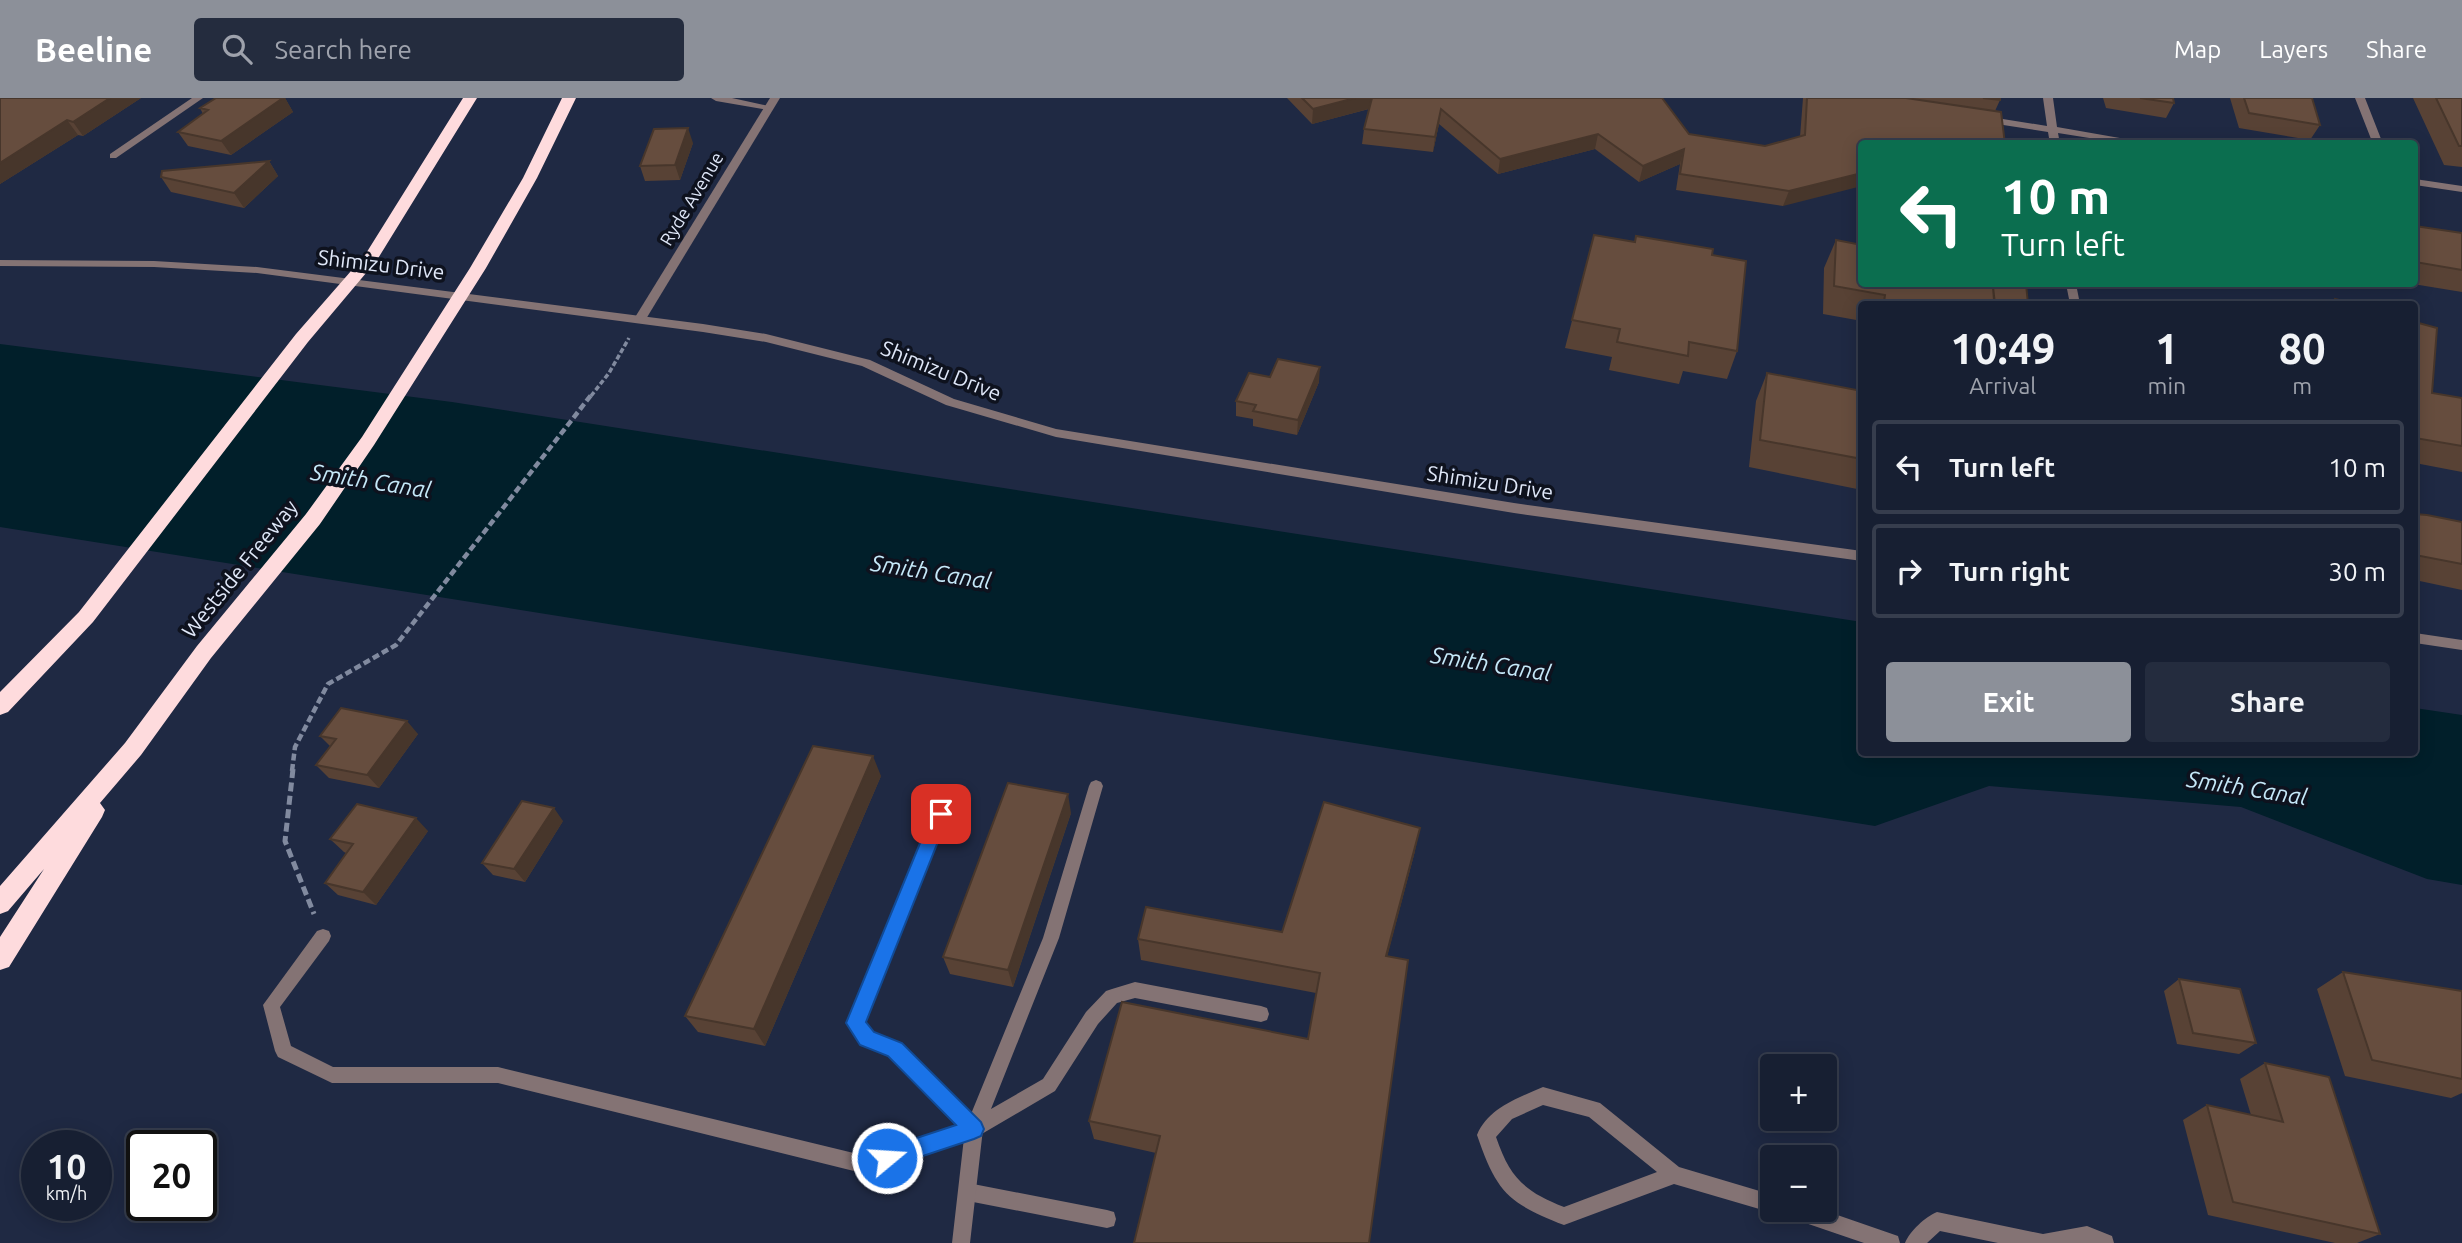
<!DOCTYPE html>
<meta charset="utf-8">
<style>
:root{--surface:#171f32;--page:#242c3e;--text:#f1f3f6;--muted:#9ea2ac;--line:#363d4d;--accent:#8c9099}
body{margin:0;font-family:Ubuntu,sans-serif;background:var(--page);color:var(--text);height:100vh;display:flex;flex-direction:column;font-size:26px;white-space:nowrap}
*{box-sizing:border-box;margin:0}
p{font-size:23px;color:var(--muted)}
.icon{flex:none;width:38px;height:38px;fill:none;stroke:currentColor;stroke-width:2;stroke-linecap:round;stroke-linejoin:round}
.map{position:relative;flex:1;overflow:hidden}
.drawer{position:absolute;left:1858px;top:203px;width:560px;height:455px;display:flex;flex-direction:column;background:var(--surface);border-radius:7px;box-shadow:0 4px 18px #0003,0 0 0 2px var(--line)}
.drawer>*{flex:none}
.guide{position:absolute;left:1858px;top:42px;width:560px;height:147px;border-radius:7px;box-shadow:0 4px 18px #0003,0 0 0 2px var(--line);background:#0b6e4f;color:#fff;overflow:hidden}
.buttons{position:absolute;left:1760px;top:956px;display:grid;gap:14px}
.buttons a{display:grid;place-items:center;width:77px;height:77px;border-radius:7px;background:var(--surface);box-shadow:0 4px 18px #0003,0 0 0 2px var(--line);font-size:35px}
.speed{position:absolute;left:21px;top:1032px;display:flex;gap:14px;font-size:35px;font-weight:700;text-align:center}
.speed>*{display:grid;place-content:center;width:91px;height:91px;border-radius:50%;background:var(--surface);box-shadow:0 4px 18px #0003,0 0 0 2px var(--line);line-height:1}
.speed small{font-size:18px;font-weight:400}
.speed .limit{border:4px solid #111;border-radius:10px;background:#fff;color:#111}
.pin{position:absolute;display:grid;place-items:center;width:60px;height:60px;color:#fff;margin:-30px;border-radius:14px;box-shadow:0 4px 10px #0006}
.me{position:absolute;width:77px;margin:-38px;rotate:72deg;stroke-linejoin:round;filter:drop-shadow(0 0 5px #0008)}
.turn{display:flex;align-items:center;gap:24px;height:147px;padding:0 28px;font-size:32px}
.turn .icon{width:91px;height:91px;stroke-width:2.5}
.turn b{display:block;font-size:49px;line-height:60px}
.eta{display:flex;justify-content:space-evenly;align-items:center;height:119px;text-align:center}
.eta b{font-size:42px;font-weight:700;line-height:49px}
.primary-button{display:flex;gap:14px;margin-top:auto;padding:14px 28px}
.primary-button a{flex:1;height:80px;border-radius:7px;background:var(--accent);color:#fff;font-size:28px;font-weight:700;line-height:80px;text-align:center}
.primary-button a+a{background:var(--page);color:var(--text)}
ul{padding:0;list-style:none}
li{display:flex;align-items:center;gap:21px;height:94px;margin:0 14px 10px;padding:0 14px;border:4px solid var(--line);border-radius:7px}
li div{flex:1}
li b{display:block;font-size:26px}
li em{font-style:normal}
header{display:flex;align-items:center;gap:42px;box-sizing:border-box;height:98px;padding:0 35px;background:var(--accent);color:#fff}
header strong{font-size:33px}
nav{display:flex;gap:38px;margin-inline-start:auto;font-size:24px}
.search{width:490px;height:63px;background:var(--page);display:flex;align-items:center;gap:18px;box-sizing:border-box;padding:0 24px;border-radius:7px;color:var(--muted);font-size:26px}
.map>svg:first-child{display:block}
.water{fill:#011f2a}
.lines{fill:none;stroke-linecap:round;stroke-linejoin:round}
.path-far2{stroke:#818a9f;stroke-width:3.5;stroke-dasharray:5 2.5;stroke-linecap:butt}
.path-far1{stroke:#818a9f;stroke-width:4.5;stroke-dasharray:7 3.5;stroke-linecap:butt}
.path{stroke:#818a9f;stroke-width:5;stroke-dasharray:9 4.5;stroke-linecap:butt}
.service{fill:#847374;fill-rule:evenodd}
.minor{fill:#847374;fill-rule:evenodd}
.tertiary{fill:#847374;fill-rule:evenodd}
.motorway{fill:#fedbdd;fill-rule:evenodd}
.wall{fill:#584235}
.shaded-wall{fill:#47362b}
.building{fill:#664d3e;stroke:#47362b;stroke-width:2}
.route{fill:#1a73e8;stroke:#114b97;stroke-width:2}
.labels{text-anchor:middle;stroke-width:7;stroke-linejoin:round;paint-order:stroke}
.far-street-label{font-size:18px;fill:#e0e8f9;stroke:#0e121e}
.street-label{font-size:21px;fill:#e0e8f9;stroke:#0e121e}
.water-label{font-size:23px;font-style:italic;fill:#c6e9f9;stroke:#0e121e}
</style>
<header>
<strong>Beeline</strong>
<div class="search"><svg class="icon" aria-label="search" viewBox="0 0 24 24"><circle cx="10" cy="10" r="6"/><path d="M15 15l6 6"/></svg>Search here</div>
<nav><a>Map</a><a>Layers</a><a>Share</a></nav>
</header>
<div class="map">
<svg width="2462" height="1145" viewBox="0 0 2462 1145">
<rect width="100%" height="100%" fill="#1f2943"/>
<path class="water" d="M0 246 452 304 1862 524V654H2415V610L2462 617V787L2427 781 2241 709 1989 688 1875 728 0 429Z"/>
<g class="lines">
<path class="path-far2" d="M591 298 609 275 629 240"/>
<path class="path-far1" d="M292 673 295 649 328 586 396 547 592 296"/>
<path class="path" d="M293 671 285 743 314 816"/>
<path class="service" d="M1096 682 1101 684 1103 688 1059 840 991 1011 1043 981 1086 914 1106 893 1112 891 1135 884 1261 908 1267 910 1269 916 1267 922 1261 924 1135 900 1117 905 1098 926 1055 993 980 1037 866 1076 498 985H332L278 959 275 953 263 907 317 833 323 831 329 833 331 838 329 843 280 909 291 948 333 969H498L866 1058 958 1027 889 958 861 946 848 925 936 711 941 710 946 711 949 716 865 923 873 934 901 946 971 1016 1043 840 1089 688 1091 684Z
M968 1085 1107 1112 1114 1114 1116 1121 1114 1128 1107 1130 968 1103 962 1100 959 1094 962 1088Z"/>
<path class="minor" d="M192 0H203L116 60H110V56Z
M711 0H732L773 9 768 12 716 3Z
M2043 0H2053L2057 29 2154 46H2127L2058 35 2060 46H2050L2048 34 1984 24 1979 21 1984 18 2047 28Z
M2355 0H2365L2383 46H2373Z
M2415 81 2462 88V94L2415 87Z
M0 162 154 163 257 169 703 226 766 236 870 262 954 301 1056 331 1514 405 1862 453V463L1514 415 1056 339 946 307 862 268 766 244 703 234 257 175 154 169 0 168Z
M2066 186H2076L2080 206H2070Z
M2415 535 2462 542V552L2415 545Z
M1543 989 1600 1005 1679 1069 1773 1097V1111L1779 1112 1773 1115 1674 1086 1564 1127C1508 1105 1497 1095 1477 1037 1488 1010 1518 1000 1543 989ZM1543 1007 1589 1019 1657 1074 1564 1109C1524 1093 1510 1080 1496 1039L1512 1021Z
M974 1022 980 1025 983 1031 970 1145H952L965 1031 968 1025Z
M1783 1111H1820L1898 1138 1900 1145H1864L1785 1118Z
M1937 1114 2043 1136 2087 1128 2112 1138 2114 1145H1998L1940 1133 1927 1145H1905C1910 1133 1925 1119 1937 1114Z"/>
<path class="tertiary" d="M770 0H780L646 221 640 224 636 223 634 221Z"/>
<path class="motorway" d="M463 0H477L377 162 308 244 93 524 8 614 0 617V594L79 514 296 236 365 157Z
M562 0H576L537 80 486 170 374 347 320 426 211 560 141 657 100 705 105 712 102 719 9 869 0 872V839L44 771 8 813 0 816V788L125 645 197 548 306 416 362 339 470 170 523 80Z"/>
</g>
<path class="wall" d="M0 0H141L83 38 78 37 0 86Z
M216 0H285L293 14 231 57 188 48 178 34 203 16 200 10Z
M1287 0H1662L1689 36 1765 48 1800 39 1803 0H2000V2L1995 13 1862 46 1783 108 1676 92 1680 66 1639 84 1595 51 1498 76 1439 26 1433 54 1362 46 1364 31 1369 11 1312 26Z
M2103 0H2173L2174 5 2166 20 2106 10Z
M2230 0H2312L2320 27 2310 42 2239 30Z
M2413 0H2462V69L2444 67Z
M693 45 680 82 645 83 640 68Z
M269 63 278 78 244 110 171 94 161 79Z
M2415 128 2462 135V194L2413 186H2415Z
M1594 137 1712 157 1737 253 1727 281 1683 273 1679 286 1609 272 1612 259 1565 250Z
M1836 142 1862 186H2026L2028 206H1862V223L1823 216 1824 170Z
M2415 224 2432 295 2462 300V374L2415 365Z
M1767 275 1862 293V392L1749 369 1756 303Z
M1270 279 1319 284 1297 337 1253 328V321L1236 318V303Z
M2415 416 2462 424V492L2415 482Z
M418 636 379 690 329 680 316 667 330 648 320 638Z
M881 678 765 948 698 934 685 918Z
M1071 715 1013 889 950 876 943 859Z
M563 723 525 784 493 777 482 765Z
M428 733 376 807 338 797 325 785 346 755 344 754 330 741Z
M1415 753 1387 858 1369 1145 1156 1055 1094 1041 1089 1023 1308 941 1316 895 1141 862 1138 841 1282 834Z
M2343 874 2462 893V995L2451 1000 2345 978 2317 891Z
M2179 881 2256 945 2239 956 2177 946 2164 893Z
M2265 965 2380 1136 2357 1145H2335L2208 1117 2183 1022 2207 1007 2251 1017 2240 981Z"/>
<path class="shaded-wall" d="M110 0H141L83 38 73 24Z
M283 0H285L293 14 231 57 221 43Z
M1355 0H1373L1372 10 1312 26 1313 11Z
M1441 11 1439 26 1433 54 1435 39Z
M67 22 78 37 0 86V65Z
M688 30 693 45 680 82 675 67Z
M1598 36 1595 51 1498 76 1500 61Z
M1684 51 1680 66 1639 84 1643 68Z
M269 63 278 78 244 110 234 95Z
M1862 75V88L1783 108 1789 93Z
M1320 269 1319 284 1297 337 1298 322Z
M407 623 418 636 379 690 367 677Z
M873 658 881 678 765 948 754 931Z
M1068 696 1071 715 1013 889 1008 872Z
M554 710 563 723 525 784 514 771Z
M416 720 428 733 376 807 363 794Z
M1420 730 1415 753 1382 879 1386 858Z"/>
<path class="building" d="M0 0H110L73 24 67 22 0 65Z
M216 0H283L221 43 178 34 208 12 200 10Z
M1302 0H1355L1313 11Z
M1372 0H1662L1689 36 1765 48 1805 37 1807 0H1906L2001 14 2005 46H1862V75L1789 93 1680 76 1684 51 1643 68 1598 36 1500 61 1441 11 1435 39 1364 31Z
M1983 0H2000V2Z
M2140 0H2173L2174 5Z
M2244 0H2312L2320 27 2249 15Z
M2436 0H2462V48H2459Z
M688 30 675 67 640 68 654 31Z
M269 63 234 95 161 79 162 73Z
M2415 128 2462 135V172L2415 164Z
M1594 137 1635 144 1636 138 1713 151 1712 157 1746 163 1737 253 1689 244 1688 258 1617 244 1620 231 1572 222Z
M1836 142 1862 147V186H1971L1993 189 1995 206H1897L1884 204 1885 197 1834 188Z
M1980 186H2026L2028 206 1994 202 1993 189 1980 187Z
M2335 201 2355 206H2334Z
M2415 224 2437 230 2432 295 2462 300V348L2415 340Z
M1278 261 1320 269 1298 322 1253 313 1256 307 1236 303 1249 275 1270 279Z
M1767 275 1862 293V361L1760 342Z
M2415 416 2427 417 2462 424V466L2415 457Z
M341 610 407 623 367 677 316 667 336 641 320 638Z
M813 648 873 658 754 931 685 918Z
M1008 685 1068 696 1008 872 943 859Z
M522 703 554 710 514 771 482 765Z
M1324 704 1420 730 1386 858 1408 862 1369 1145H1134L1160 1038 1089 1023 1122 904 1308 941 1320 875 1138 841 1146 809 1282 834Z
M357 706 416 720 363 794 325 785 353 746 330 741Z
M2343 874 2462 893V981L2372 962Z
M2179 881 2240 891 2256 945 2193 935Z
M2265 965 2329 979 2380 1136 2233 1104 2207 1007 2283 1024Z"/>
<path class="route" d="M941 709 949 716 866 924 874 934 902 945 981 1024 984 1031 981 1038 974 1041 887 1070 880 1067 877 1060 880 1052 956 1027 888 958 860 947 846 925 932 716Z"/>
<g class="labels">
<g class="far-street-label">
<text transform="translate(692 101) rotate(-59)" y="6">Ryde Avenue</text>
</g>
<g class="street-label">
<text transform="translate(381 167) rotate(7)" y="7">Shimizu Drive</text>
<text transform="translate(941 273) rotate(22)" y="7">Shimizu Drive</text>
<text transform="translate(1490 385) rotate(9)" y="7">Shimizu Drive</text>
<text transform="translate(240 471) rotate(-51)" y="7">Westside Freeway</text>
</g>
<g class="water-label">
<text transform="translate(371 383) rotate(9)" y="8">Smith Canal</text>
<text transform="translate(931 474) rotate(9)" y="8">Smith Canal</text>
<text transform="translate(1491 566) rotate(9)" y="8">Smith Canal</text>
<text transform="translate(2247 690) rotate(9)" y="8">Smith Canal</text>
</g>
</g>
</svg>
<div class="buttons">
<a>+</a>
<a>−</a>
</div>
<div class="speed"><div>10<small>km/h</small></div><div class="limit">20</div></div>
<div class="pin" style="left:941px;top:716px;background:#d93025"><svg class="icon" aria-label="arrive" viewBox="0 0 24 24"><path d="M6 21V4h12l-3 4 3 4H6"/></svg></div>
<svg class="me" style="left:887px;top:1060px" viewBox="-20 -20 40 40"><circle r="17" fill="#1a73e8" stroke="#fff" stroke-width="3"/><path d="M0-11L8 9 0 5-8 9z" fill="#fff"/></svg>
<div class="guide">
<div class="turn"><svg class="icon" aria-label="left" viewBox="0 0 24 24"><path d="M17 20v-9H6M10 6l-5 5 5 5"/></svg><div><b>10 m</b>Turn left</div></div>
</div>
<section class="drawer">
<div class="eta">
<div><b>10:49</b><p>Arrival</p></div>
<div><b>1</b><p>min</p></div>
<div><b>80</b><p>m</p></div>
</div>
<ul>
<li><svg class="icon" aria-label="left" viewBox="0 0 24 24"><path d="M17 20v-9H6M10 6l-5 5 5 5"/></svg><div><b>Turn left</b></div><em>10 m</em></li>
<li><svg class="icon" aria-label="right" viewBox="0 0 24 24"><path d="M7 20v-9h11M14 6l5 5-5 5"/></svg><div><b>Turn right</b></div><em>30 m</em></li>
</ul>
<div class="primary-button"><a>Exit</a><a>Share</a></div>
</section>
</div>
